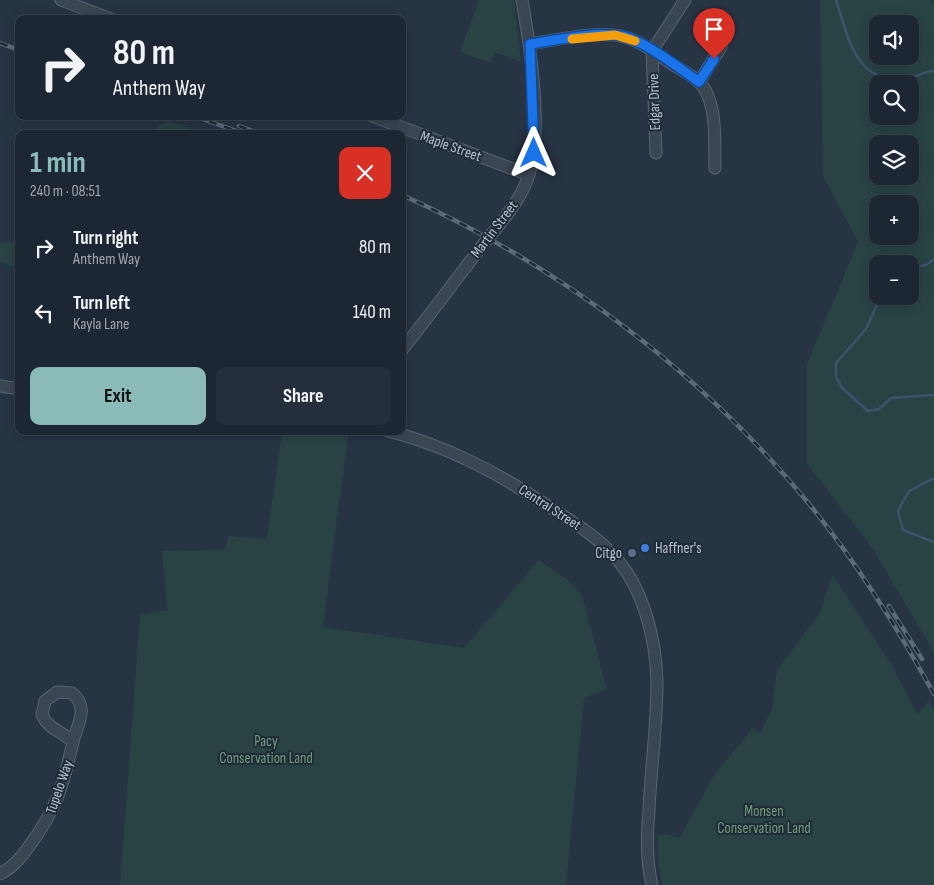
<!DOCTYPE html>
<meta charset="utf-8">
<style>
:root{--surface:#1d2733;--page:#252f3b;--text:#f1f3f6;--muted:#a0a5ac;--line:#3b444e;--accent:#8bbbb9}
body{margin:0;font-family:"Sofia Sans Condensed",sans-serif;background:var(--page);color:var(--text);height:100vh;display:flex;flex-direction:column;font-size:19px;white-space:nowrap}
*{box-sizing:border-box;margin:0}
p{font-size:16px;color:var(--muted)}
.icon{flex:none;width:28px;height:28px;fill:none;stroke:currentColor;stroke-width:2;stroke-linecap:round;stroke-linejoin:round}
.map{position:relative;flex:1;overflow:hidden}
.panel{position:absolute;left:15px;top:130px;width:391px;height:305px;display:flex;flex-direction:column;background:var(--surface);border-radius:10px;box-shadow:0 2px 12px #0003,0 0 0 1px var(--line)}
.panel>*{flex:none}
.guide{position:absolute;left:15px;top:15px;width:391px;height:105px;border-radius:10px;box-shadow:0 2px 12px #0003,0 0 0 1px var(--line);background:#1d2733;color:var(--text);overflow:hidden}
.fabs{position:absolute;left:869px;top:15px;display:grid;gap:10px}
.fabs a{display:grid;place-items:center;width:50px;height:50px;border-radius:10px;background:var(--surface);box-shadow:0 2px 12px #0003,0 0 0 1px var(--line);font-size:25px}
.pin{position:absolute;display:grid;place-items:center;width:42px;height:42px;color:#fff;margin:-51px -21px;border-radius:50% 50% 50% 0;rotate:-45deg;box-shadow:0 0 5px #0007}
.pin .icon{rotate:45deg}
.me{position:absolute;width:55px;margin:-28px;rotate:0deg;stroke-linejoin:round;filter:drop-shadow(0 0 4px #0008)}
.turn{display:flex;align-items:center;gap:18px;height:105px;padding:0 15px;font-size:22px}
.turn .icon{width:65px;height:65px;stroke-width:2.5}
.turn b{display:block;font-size:35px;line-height:42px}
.round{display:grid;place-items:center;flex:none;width:52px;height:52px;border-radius:10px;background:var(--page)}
.summary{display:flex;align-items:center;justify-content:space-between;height:85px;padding:0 15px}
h1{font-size:30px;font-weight:700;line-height:38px;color:var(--accent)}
.button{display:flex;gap:10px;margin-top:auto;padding:10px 15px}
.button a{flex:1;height:58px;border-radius:10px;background:var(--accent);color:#111;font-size:20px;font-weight:700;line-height:58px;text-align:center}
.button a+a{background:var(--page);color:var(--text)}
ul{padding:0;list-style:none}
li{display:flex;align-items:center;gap:15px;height:65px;padding:0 15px}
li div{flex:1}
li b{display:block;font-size:19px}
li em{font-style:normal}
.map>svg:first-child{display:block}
.green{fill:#294345;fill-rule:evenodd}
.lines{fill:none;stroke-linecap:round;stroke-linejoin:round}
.stream{stroke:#3d536d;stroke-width:2.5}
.minor-casing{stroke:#5a6471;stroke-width:13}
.minor{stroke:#3b4653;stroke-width:11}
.rail-casing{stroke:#5d6a7a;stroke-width:4.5}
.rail{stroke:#202b39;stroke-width:2.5;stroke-dasharray:8;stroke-linecap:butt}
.route-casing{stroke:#114b97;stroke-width:12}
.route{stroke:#1a73e8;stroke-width:9}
.slow{stroke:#f59e0b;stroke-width:9}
.shop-dot{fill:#3f7fe0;stroke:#202b39;stroke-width:2}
.service-dot{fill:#5c6f8a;stroke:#202b39;stroke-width:2}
.labels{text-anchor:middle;stroke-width:4;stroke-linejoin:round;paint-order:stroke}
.street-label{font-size:15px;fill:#b9c1cd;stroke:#202b39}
.poi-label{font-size:15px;fill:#b9c1cd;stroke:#202b39;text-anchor:start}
.park-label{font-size:15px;fill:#709e78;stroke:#202b39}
</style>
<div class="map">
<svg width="934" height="885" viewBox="0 0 934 885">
<rect width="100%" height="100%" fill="#273444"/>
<path class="green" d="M479 0H514L521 62 495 52 491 63 460 52Z
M820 0H931L934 4V652L871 546 807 464V364L858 242 823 176ZM878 24H910V56H878ZM878 84H910V116H878ZM878 144H910V176H878ZM878 204H910V236H878ZM878 264H910V296H878Z
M168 121 207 134H154L157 127Z
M19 241V269L0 262V243Z
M282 431 348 435 323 627 464 648 539 560 566 579 582 596 607 689 584 698 566 885H120L140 615 167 610 162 551 225 550 228 536 267 539Z
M833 575 893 667 917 714 929 701 934 710V885H662L658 860V834L680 837 714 775 753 728 760 733 772 709 777 670 819 614Z"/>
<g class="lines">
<path class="stream" d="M836 0C848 35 854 81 901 80 912 80 922 71 934 71
M910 268 926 265 934 259
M881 296 866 329 836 363V377L842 388 868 411 879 409 891 398 934 395
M934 478 909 491 898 511 903 530 934 542"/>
<defs>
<path id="minor" d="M61 0 111 19
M530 44C556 40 599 30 625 37 643 42 659 56 675 66 687 73 703 81 708 96 717 118 714 145 715 168
M652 51 656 153
M652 51 685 0
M699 82 721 47
M372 116 529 175
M402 350C429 316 455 281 481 247 499 224 521 202 529 174 543 131 530 45 522 0
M0 386 19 389
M388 431C449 446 501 475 554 510 576 524 599 538 616 558 644 590 656 640 657 682 657 724 651 767 649 810 647 835 646 860 652 885
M0 874C14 867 21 857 30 845 57 808 63 786 73 742 77 724 90 708 72 693L57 692 45 701 42 715C49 730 62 731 73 742"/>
</defs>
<use href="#minor" class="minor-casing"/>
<use href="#minor" class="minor"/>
<defs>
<path id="rail" d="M0 43 19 50
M194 116 245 134
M239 126 261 134
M402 195C560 266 701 372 810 505 857 563 898 629 934 694
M889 606 922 659"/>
</defs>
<use href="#rail" class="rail-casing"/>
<use href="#rail" class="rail"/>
</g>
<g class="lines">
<defs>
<path id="route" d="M534 153 530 44C558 40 594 31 622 36 643 40 681 69 699 82L714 59"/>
</defs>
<use href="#route" class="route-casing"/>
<use href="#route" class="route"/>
<path class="slow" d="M572 39 615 35 635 41"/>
</g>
<circle class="shop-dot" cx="645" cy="548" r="5"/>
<circle class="service-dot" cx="632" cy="553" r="5"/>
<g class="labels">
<g class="street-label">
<text transform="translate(654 102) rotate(-92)" y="5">Edgar Drive</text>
<text transform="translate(451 146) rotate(20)" y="5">Maple Street</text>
<text transform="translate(494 229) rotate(-53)" y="5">Martin Street</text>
<text transform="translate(550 507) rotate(33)" y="5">Central Street</text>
<text transform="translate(59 787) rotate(-71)" y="5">Tupelo Way</text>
</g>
<g class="poi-label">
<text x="655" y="553">Haffner's</text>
<text x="622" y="558" text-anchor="end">Citgo</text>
</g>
<g class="park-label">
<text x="266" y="746">Pacy<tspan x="266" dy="17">Conservation Land</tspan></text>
<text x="764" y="816">Monsen<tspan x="764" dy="17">Conservation Land</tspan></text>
</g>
</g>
</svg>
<div class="fabs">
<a><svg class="icon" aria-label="sound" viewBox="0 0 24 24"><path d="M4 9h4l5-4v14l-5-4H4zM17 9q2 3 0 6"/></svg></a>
<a><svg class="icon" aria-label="search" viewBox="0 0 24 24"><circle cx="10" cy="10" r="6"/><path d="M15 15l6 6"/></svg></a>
<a><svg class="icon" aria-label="layers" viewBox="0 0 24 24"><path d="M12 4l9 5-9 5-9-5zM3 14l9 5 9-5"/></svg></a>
<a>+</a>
<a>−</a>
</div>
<div class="pin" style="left:714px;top:59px;background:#d93025"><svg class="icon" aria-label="arrive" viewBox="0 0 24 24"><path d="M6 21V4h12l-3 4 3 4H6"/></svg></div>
<svg class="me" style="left:534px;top:153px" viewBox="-20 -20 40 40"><path d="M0-17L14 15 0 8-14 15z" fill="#1a73e8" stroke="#fff" stroke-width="4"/></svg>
<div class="guide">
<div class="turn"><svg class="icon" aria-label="right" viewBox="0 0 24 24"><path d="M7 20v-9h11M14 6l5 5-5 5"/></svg><div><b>80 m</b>Anthem Way</div></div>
</div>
<section class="panel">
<div class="summary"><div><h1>1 min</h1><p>240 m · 08:51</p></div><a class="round" style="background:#d93025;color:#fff"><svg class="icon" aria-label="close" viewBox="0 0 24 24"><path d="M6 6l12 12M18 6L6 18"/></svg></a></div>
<ul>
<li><svg class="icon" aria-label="right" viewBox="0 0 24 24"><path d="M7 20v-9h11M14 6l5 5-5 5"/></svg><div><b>Turn right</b><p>Anthem Way</p></div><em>80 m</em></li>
<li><svg class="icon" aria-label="left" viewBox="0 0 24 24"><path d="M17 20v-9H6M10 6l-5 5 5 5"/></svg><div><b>Turn left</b><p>Kayla Lane</p></div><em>140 m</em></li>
</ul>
<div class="button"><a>Exit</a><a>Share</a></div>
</section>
</div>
